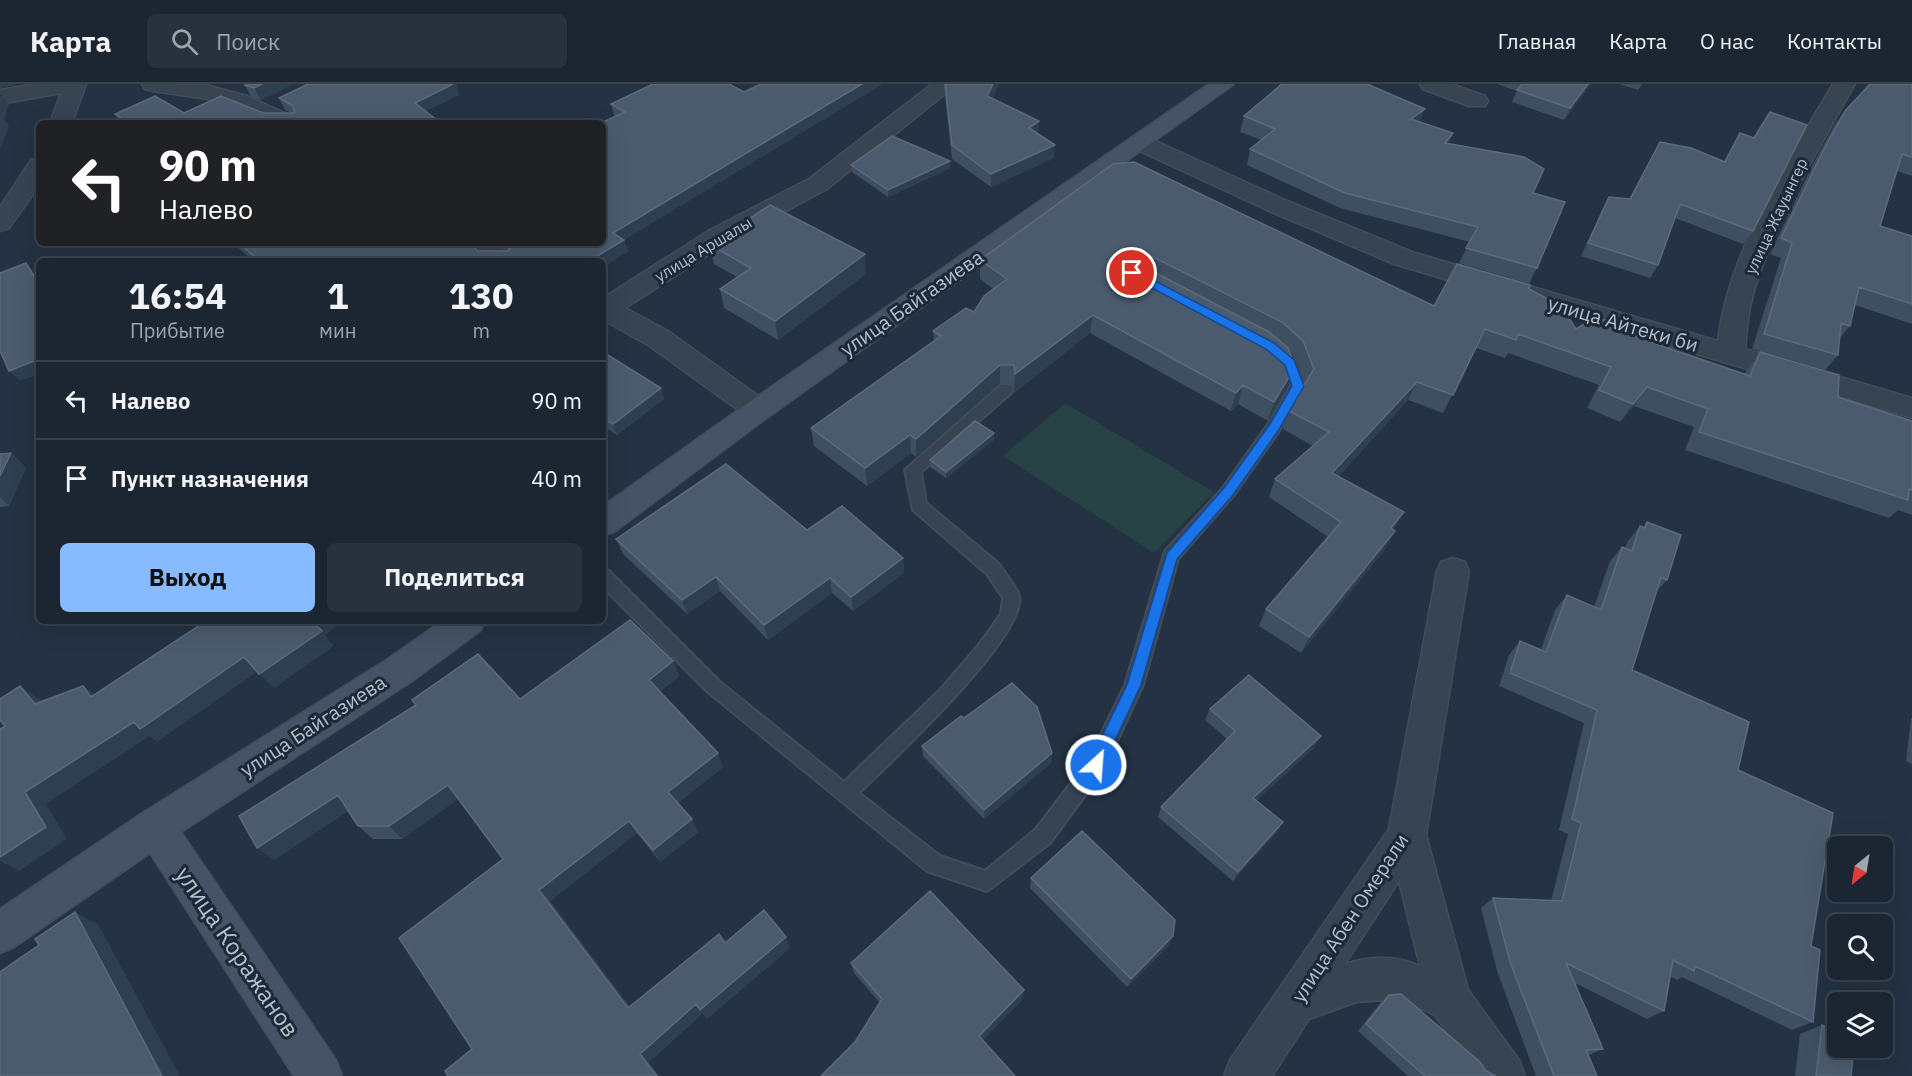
<!DOCTYPE html>
<html lang="ru">
<meta charset="utf-8">
<style>
:root{--surface:#1b2632;--page:#28323e;--text:#f1f3f6;--muted:#a0a5ac;--line:#39434d;--accent:#87bbff}
body{margin:0;font-family:"IBM Plex Sans",sans-serif;background:var(--page);color:var(--text);height:100vh;display:flex;flex-direction:column;font-size:22px;white-space:nowrap}
*{box-sizing:border-box;margin:0}
p{font-size:20px;color:var(--muted)}
.icon{flex:none;width:33px;height:33px;fill:none;stroke:currentColor;stroke-width:2;stroke-linecap:round;stroke-linejoin:round}
.map{position:relative;flex:1;overflow:hidden}
.panel{position:absolute;left:36px;top:174px;width:570px;height:366px;display:flex;flex-direction:column;background:var(--surface);border-radius:9px;box-shadow:0 6px 24px #0002,0 0 0 2px var(--line)}
.panel>*{flex:none}
.top-card{position:absolute;left:36px;top:36px;width:570px;height:126px;border-radius:9px;box-shadow:0 6px 24px #0002,0 0 0 2px var(--line);background:#202124;color:#fff;overflow:hidden}
.needle{width:39px;rotate:210deg}
.tools{position:absolute;left:1827px;top:752px;display:grid;gap:12px}
.tools a{display:grid;place-items:center;width:66px;height:66px;border-radius:9px;background:var(--surface);box-shadow:0 6px 24px #0002,0 0 0 2px var(--line);font-size:30px}
.pin{position:absolute;display:grid;place-items:center;width:51px;height:51px;color:#fff;margin:-26px;border:3px solid #fff;border-radius:50%;box-shadow:0 2px 6px #0007}
.me{position:absolute;width:66px;margin:-33px;rotate:26deg;stroke-linejoin:round;filter:drop-shadow(0 0 4px #0008)}
.turn{display:flex;align-items:center;gap:21px;height:126px;padding:0 24px;font-size:27px}
.turn .icon{width:78px;height:78px;stroke-width:2.5}
.turn b{display:block;font-size:42px;line-height:51px}
.eta{display:flex;justify-content:space-evenly;align-items:center;height:102px;text-align:center}
.eta b{font-size:36px;font-weight:800;line-height:42px}
.primary-button{display:flex;gap:12px;margin-top:auto;padding:12px 24px}
.primary-button a{flex:1;height:69px;border-radius:9px;background:var(--accent);color:#111;font-size:24px;font-weight:800;line-height:69px;text-align:center}
.primary-button a+a{background:var(--page);color:var(--text)}
ul{padding:0;list-style:none}
li{display:flex;align-items:center;gap:18px;height:78px;padding:0 24px;border-top:2px solid var(--line)}
li div{flex:1}
li b{display:block;font-size:22px}
li em{font-style:normal}
header{display:flex;align-items:center;gap:36px;box-sizing:border-box;height:84px;padding:0 30px;background:var(--surface);border-bottom:2px solid var(--line)}
header strong{font-size:28px}
nav{display:flex;gap:33px;margin-inline-start:auto;font-size:21px}
.search{width:420px;height:54px;background:var(--page);display:flex;align-items:center;gap:15px;box-sizing:border-box;padding:0 21px;border-radius:9px;color:var(--muted);font-size:22px}
.map>svg:first-child{display:block}
.green{fill:#264244}
.lines{fill:none;stroke-linecap:round;stroke-linejoin:round}
.service-casing{stroke:#424d5c;stroke-width:4}
.minor-casing{stroke:#424d5c;stroke-width:3}
.secondary-casing{stroke:#424d5c;stroke-width:3}
.service{fill:#384452;fill-rule:evenodd}
.minor{fill:#384452;fill-rule:evenodd}
.secondary{fill:#465366;fill-rule:evenodd}
.wall{fill:#3e4f61}
.shaded-wall{fill:#2e3f50}
.building{fill:#4b5b6d;stroke:#5b6b7c;stroke-width:1.5}
.route{fill:#1a73e8;stroke:#114b97;stroke-width:1.5}
.labels{text-anchor:middle;stroke-width:6;stroke-linejoin:round;paint-order:stroke}
.far-street-label{font-size:16px;fill:#b5bfcc;stroke:#1d2938}
.street-label{font-size:20px;fill:#b5bfcc;stroke:#1d2938}
.near-street-label{font-size:24px;fill:#b5bfcc;stroke:#1d2938}
</style>
<header>
<strong>Карта</strong>
<div class="search"><svg class="icon" aria-label="search" viewBox="0 0 24 24"><circle cx="10" cy="10" r="6"/><path d="M15 15l6 6"/></svg>Поиск</div>
<nav><a>Главная</a><a>Карта</a><a>О нас</a><a>Контакты</a></nav>
</header>
<div class="map">
<svg width="1912" height="992" viewBox="0 0 1912 992">
<rect width="100%" height="100%" fill="#243243"/>
<path class="green" d="M1065 319 1214 408 1154 469 1003 372Z"/>
<g class="lines">
<defs>
<path id="service" d="M1281 267 1295 276 1305 302 1279 347 1233 412 1178 475 1143 601 1103 687 1050 759 987 807 927 787 708 608 603 503V485L609 487 720 598 844 698 939 607 978 562 1001 530 1003 514 987 490 913 426 905 386 1001 301H1011L1013 305 1011 309 921 388 926 419 999 480 1018 508C1036 545 887 681 859 709L940 772 985 787 1036 745 1089 675 1125 601 1165 467 1223 404 1269 339 1291 302 1284 281 1274 272Z"/>
<path id="minor" d="M36 0H86L72 39H50L61 9 0 20V6Z
M142 0 206 1 247 12 296 34 299 39H270L215 16 153 7 145 5Z
M932 0H957L827 105 728 158 625 224 668 247 768 319 773 326 768 333 758 336 748 333 648 261 603 236V214L710 146 809 95Z
M1420 0H1451L1485 12 1488 17 1485 22H1469L1423 5Z
M1833 0H1855C1819 63 1768 149 1751 219 1747 234 1747 250 1745 265L1912 314V334L1394 180 1267 126 1133 64 1129 59 1133 54H1149L1285 116 1412 168 1718 257C1728 168 1788 76 1833 0Z
M39 74V102L9 144 0 147V123L31 76Z
M463 159H493L513 177H483Z
M1453 474 1465 478 1469 487 1426 751 1468 906 1519 976 1525 992H1477L1435 931 1399 915 1357 918 1309 935 1272 992H1224L1230 976 1389 745 1437 487 1441 478ZM1399 797 1420 882C1396 871 1370 872 1345 880Z"/>
<path id="secondary" d="M1209 0H1234L768 333 614 448 603 451V422L748 319Z
M442 537H485L480 547 412 597 181 748 336 976 342 992H294L150 769 14 863 0 869V825L141 730 388 575Z"/>
</defs>
<use href="#service" class="service-casing"/>
<use href="#minor" class="minor-casing"/>
<use href="#secondary" class="secondary-casing"/>
<use href="#service" class="service"/>
<use href="#minor" class="minor"/>
<use href="#secondary" class="secondary"/>
</g>
<path class="wall" d="M293 0 261 16 251 13 245 1Z
M653 0 624 156 628 168 603 177H253L233 159H469L478 167H505L495 159H603L615 32H614L611 20Z
M945 0H999L992 15 1038 50 1054 74 991 103 952 75 945 13Z
M1497 0H1591L1564 36 1512 18 1517 7Z
M1619 0H1642L1638 6Z
M1912 0V92L1897 87 1880 142 1912 152V240L1855 221 1850 242 1840 254 1838 271 1825 286 1752 265 1781 174 1770 170 1813 80 1834 42 1845 27Z
M459 11 426 27 441 39H121L115 30 291 29 285 26 279 14Z
M1244 32 1420 38 1453 49 1449 60 1533 109 1537 184 1529 200 1459 179 1470 158 1340 124 1247 81 1250 65 1261 56 1240 48Z
M1740 49 1754 54 1753 147 1743 160 1675 134 1658 181 1650 194 1581 172 1602 126 1609 113 1630 115 1660 58 1724 77Z
M1113 80 1434 222 1529 205 1576 245 1636 253 1744 290 1746 287 1760 268 1838 313 1912 337V431L1898 426 1889 434 1685 366 1694 343 1634 322 1620 338 1587 324 1599 301 1508 269 1505 274 1476 264 1443 329 1408 316 1338 393 1394 446 1386 464 1301 569 1259 542 1266 525 1328 453 1269 413 1275 395 1313 362 1283 345 1289 327 1305 299 1297 275 1290 269 1289 302 1268 337 1238 320 1231 327 1090 249 1014 309 1013 300 1000 299 916 373 911 369 867 402 814 362 811 344 934 257 933 247 974 228 993 205 980 195V176Z
M851 81 950 84 888 113 852 88Z
M710 161 866 190 778 256 724 224 720 205 737 193 714 180Z
M603 268 661 304 664 315 617 351 603 342Z
M994 356 946 394 930 383V376Z
M11 369 26 384 9 422 0 423V370Z
M1647 438 1667 496 1656 508 1632 586 1738 686 1811 862 1813 938 1792 946 1682 893 1677 896 1670 892 1664 927 1647 935 1575 899 1603 965 1589 971 1597 992H1536L1498 890 1481 824 1493 814 1551 817 1568 750 1559 746 1584 639 1499 602 1509 571 1520 557 1541 565 1555 526 1567 511 1594 523 1610 477 1622 463 1625 464 1628 457 1640 442 1643 443Z
M807 446 903 474 904 489 853 527 832 509 768 556 720 507 687 530 623 470 616 455Z
M673 577 679 592 660 607 723 683 678 719 692 735 698 748 660 778 637 749 550 817 630 923 725 859 790 864 707 935 703 929 648 979 659 992H448L472 965 503 775 458 715 402 755H373L358 742 348 727 274 776 257 764 520 615Z
M1210 625 1315 663 1256 717 1283 738 1277 748 1233 797 1158 733 1161 723 1227 655 1205 636Z
M964 634 1052 669 1051 679 984 735 923 672 922 662Z
M1911 634H1912V680L1906 677Z
M1031 794 1169 861 1127 903 1030 804Z
M851 879 1022 916 983 956 855 958 880 919 854 889Z
M1389 911 1486 987 1496 992H1408L1358 947 1380 919Z
M1822 941 1851 992H1795L1800 950Z"/>
<path class="shaded-wall" d="M0 0H16V1L0 4Z
M262 0H293L261 16 254 4Z
M453 0H457L459 11 420 30 415 19Z
M862 0H883L624 156 628 168 603 183V177H589L613 149Z
M993 0H999L987 26V12Z
M1588 0H1591L1564 36 1570 24Z
M0 9 9 21 4 35 9 42 0 65Z
M1425 25 1419 40 1411 35Z
M1039 37 1038 51 1029 44Z
M1453 49 1447 64 1445 59Z
M1055 61 1054 74 991 103V90Z
M950 77V84L888 113V106Z
M1135 164 1132 183 1125 185 1128 166Z
M865 170 866 190 778 256 775 237Z
M26 179 39 196V200Z
M1093 231 1090 249 1014 309 1015 290Z
M39 275V290L20 297 9 287Z
M1000 281V299L916 373V355Z
M1295 283 1289 302 1268 337 1274 318Z
M1417 298 1408 316 1325 407 1332 389Z
M1243 301 1238 320 1231 327 1236 309Z
M1647 303 1634 322 1620 338 1633 320Z
M661 304 664 315 617 351 613 340Z
M994 349V356L946 394V388Z
M910 351 911 369 867 402 865 384Z
M11 369 26 384 9 422 0 413V392Z
M1404 428 1394 445 1382 462 1391 444Z
M1395 447 1386 464 1301 569 1309 553Z
M903 474 904 489 853 527 851 513Z
M716 493 720 507 687 530 682 516Z
M830 494 832 509 768 556 764 541Z
M312 537H345L325 551 334 562 274 604 259 590Z
M244 573 258 587 157 658 150 652 46 720 67 755 19 787 0 777V773L25 708 134 638Z
M673 577 679 592 655 610 649 596Z
M20 602 40 616 54 633 35 620Z
M83 602 102 616 91 613Z
M1321 652 1315 663 1248 724 1253 714Z
M718 669 723 683 675 721 668 708Z
M1052 669 1051 679 984 735V726Z
M448 701 460 714 402 755 389 742Z
M338 711 352 724 274 776 257 764Z
M692 735 698 748 660 778 653 766Z
M629 737 637 749 550 817 637 933 628 924 539 806Z
M1283 738 1277 748 1233 797 1238 788Z
M75 828 98 840 180 992H162Z
M1173 852 1169 861 1127 903 1131 895Z
M786 853 790 864 707 935 700 926Z
M1024 906 1022 916 978 961 979 952Z
M696 920 703 929 648 979 659 992H657L640 970Z"/>
<path class="building" d="M247 0H262L254 4 245 1Z
M308 0H453L415 19 441 39H129L115 30 155 12 184 29 221 12 263 29H293L295 28 292 21 279 14Z
M653 0H729L744 8 761 0H862L613 149 624 156 589 177H259L239 159H469L478 167H508L510 165 504 159H603V39H601L625 28 611 20Z
M945 0H993L987 12 1039 37 1029 44 1055 61 991 90 952 61Z
M1282 0H1367L1425 25 1411 35 1453 49 1445 59 1524 73 1544 85 1533 109 1565 118 1537 184 1466 164 1478 143 1345 109 1250 65 1275 45 1244 32Z
M1522 0H1588L1570 24 1517 6Z
M1870 0H1912V73L1902 70 1880 142 1912 152V220L1859 203 1850 242 1841 239 1838 271 1764 250 1792 159 1781 154 1824 65 1845 27Z
M1770 28 1807 41 1753 147 1680 120 1658 181 1588 159 1609 113 1630 115 1660 58 1691 64 1725 78 1740 49 1754 54Z
M892 52 950 77 888 106 851 81Z
M1134 78 1434 222 1457 180 1530 201 1529 205 1561 222 1576 245 1594 234 1618 238 1638 248 1636 253 1750 292 1760 268 1839 291 1838 313 1912 337V406L1909 405 1908 416 1699 348 1708 325 1647 303 1633 320 1599 306 1611 283 1518 250 1516 256 1485 245 1453 311 1417 298 1332 389 1404 428 1391 444 1395 447 1309 553 1266 525 1341 438 1275 395 1329 348 1289 327 1314 285 1303 257 1282 238 1135 164 1128 166 1129 175 1269 248 1288 264 1295 283 1274 318 1243 301 1236 309 1093 231 1015 290 1014 281H1000L916 355 910 351 865 384 811 344 941 252 933 247 966 224 974 228 984 212 1007 195 980 176 1113 80Z
M770 121 865 170 775 237 720 205 751 184 710 161Z
M26 179 39 200V275L9 287 0 267V189Z
M603 268 661 304 613 340 603 334Z
M975 337 994 349 946 388 930 376Z
M11 369 0 392V370Z
M726 380 807 446 842 422 903 474 851 513 830 494 764 541 716 493 682 516 616 455Z
M1647 438 1681 451 1667 496 1661 493 1632 586 1749 638 1738 686 1833 729 1811 862 1820 866 1813 938 1695 882 1694 887 1673 876 1664 927 1566 879 1603 965 1586 966 1597 992H1554L1511 881 1493 814 1562 817 1581 739 1572 735 1597 626 1510 589 1520 557 1546 568 1567 511 1601 526 1622 463 1632 467 1640 442 1645 444Z
M630 536 673 577 649 596 718 669 668 708 692 735 653 766 629 737 539 806 628 924 719 850 725 859 764 826 786 853 700 926 696 920 640 970 657 992H448L445 987 472 965 399 854 503 775 448 701 389 742H358L338 711 257 764 239 732 416 621 412 616 478 570 520 615Z
M206 537H312L322 547 259 590 244 573 140 645 134 638 25 708 46 743 0 773V645L5 642 0 636V615L20 602 35 620 83 602 91 613Z
M1249 591 1321 652 1253 714 1283 738 1238 788 1161 723 1235 647 1210 625Z
M1012 599 1037 623 1052 669 984 726 922 662 961 632 964 634Z
M1082 747 1175 836 1173 852 1131 895 1031 794Z
M930 807 1024 906 979 952 1015 992H821L855 958 882 915 851 879Z
M75 828 162 992H0V888L39 861 35 855Z
M1401 910 1480 978 1486 987 1496 992H1425L1366 940 1389 911Z
M1822 941 1838 949V963H1854L1851 992H1816Z"/>
<path class="route" d="M1128 187H1136L1274 259 1294 276 1304 302 1278 347 1233 411 1177 475 1141 601 1101 686 1096 688 1090 686 1088 681 1127 601 1167 469 1224 404 1270 340 1292 302 1285 281 1266 265 1128 191Z"/>
<g class="labels">
<g class="far-street-label">
<text transform="translate(1776 132) rotate(-65)" y="6">улица Жауынгер</text>
<text transform="translate(703 165) rotate(-31)" y="6">улица Аршалы</text>
</g>
<g class="street-label">
<text transform="translate(912 219) rotate(-35)" y="7">улица Байгазиева</text>
<text transform="translate(1623 240) rotate(16)" y="7">улица Айтеки би</text>
<text transform="translate(313 642) rotate(-33)" y="7">улица Байгазиева</text>
<text transform="translate(1350 834) rotate(-57)" y="7">улица Абен Омерали</text>
</g>
<g class="near-street-label">
<text transform="translate(237 868) rotate(56)" y="8">улица Коражанов</text>
</g>
</g>
</svg>
<div class="tools">
<a><svg class="needle" viewBox="-14 -14 28 28"><path d="M0-13l5 13h-10z" fill="#e53935"/><path d="M0 13l5-13h-10z" fill="#a0a5ac"/></svg></a>
<a><svg class="icon" aria-label="search" viewBox="0 0 24 24"><circle cx="10" cy="10" r="6"/><path d="M15 15l6 6"/></svg></a>
<a><svg class="icon" aria-label="layers" viewBox="0 0 24 24"><path d="M12 4l9 5-9 5-9-5zM3 14l9 5 9-5"/></svg></a>
</div>
<div class="pin" style="left:1132px;top:189px;background:#d93025"><svg class="icon" aria-label="arrive" viewBox="0 0 24 24"><path d="M6 21V4h12l-3 4 3 4H6"/></svg></div>
<svg class="me" style="left:1096px;top:681px" viewBox="-20 -20 40 40"><circle r="17" fill="#1a73e8" stroke="#fff" stroke-width="3"/><path d="M0-11L8 9 0 5-8 9z" fill="#fff"/></svg>
<div class="top-card">
<div class="turn"><svg class="icon" aria-label="left" viewBox="0 0 24 24"><path d="M17 20v-9H6M10 6l-5 5 5 5"/></svg><div><b>90 m</b>Налево</div></div>
</div>
<section class="panel">
<div class="eta">
<div><b>16:54</b><p>Прибытие</p></div>
<div><b>1</b><p>мин</p></div>
<div><b>130</b><p>m</p></div>
</div>
<ul>
<li><svg class="icon" aria-label="left" viewBox="0 0 24 24"><path d="M17 20v-9H6M10 6l-5 5 5 5"/></svg><div><b>Налево</b></div><em>90 m</em></li>
<li><svg class="icon" aria-label="arrive" viewBox="0 0 24 24"><path d="M6 21V4h12l-3 4 3 4H6"/></svg><div><b>Пункт назначения</b></div><em>40 m</em></li>
</ul>
<div class="primary-button"><a>Выход</a><a>Поделиться</a></div>
</section>
</div>
